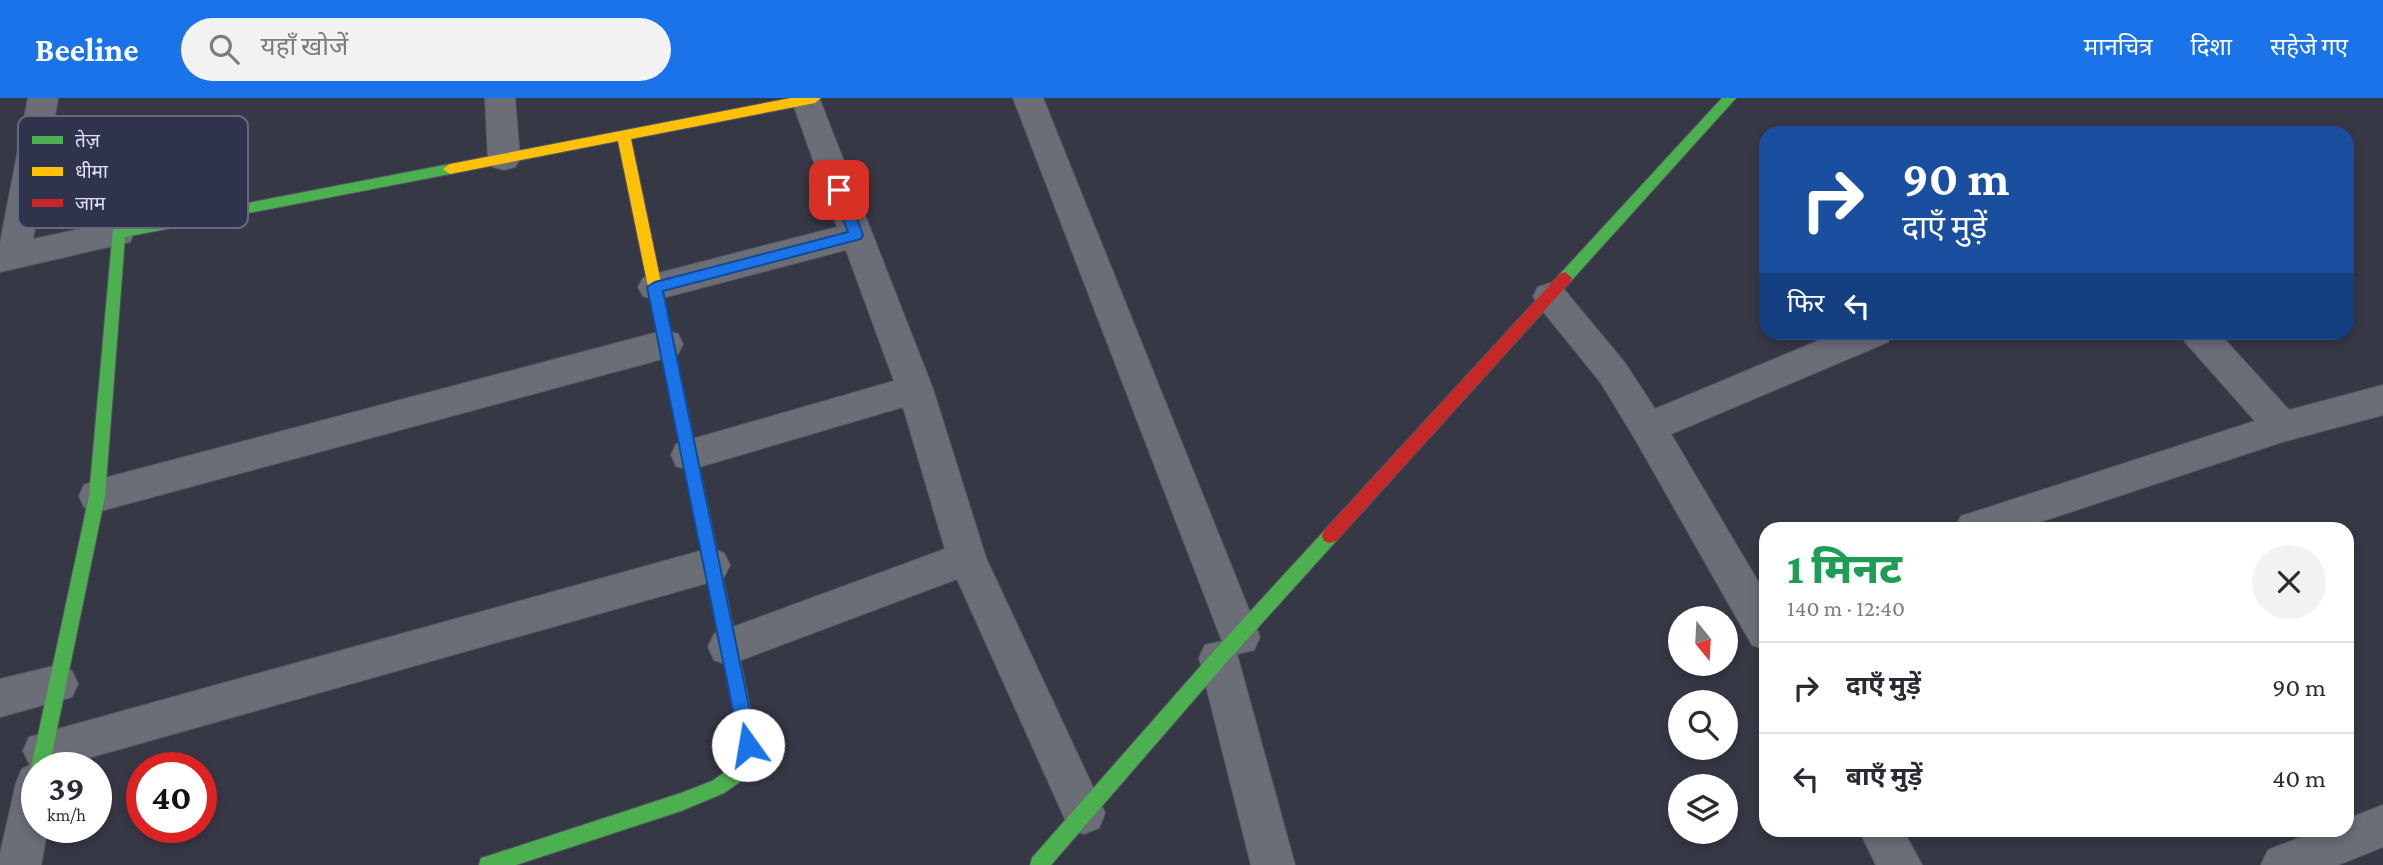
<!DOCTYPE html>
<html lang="hi">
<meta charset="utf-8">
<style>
:root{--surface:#fff;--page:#f2f2f3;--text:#2b2b33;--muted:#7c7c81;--line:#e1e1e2;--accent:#1a73e8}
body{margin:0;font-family:"Crimson Pro","Noto Sans Devanagari",serif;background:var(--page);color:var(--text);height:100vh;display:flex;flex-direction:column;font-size:26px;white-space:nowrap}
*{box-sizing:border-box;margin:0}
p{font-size:23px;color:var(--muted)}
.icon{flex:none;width:38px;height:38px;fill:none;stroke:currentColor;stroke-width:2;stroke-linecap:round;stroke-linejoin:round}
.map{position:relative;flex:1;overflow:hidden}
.side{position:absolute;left:1759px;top:424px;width:595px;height:315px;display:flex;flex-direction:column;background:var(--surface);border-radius:21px;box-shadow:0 4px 10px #0003}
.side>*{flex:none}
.top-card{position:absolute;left:1759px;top:28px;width:595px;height:214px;border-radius:21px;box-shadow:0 4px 10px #0003;background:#1a4fa0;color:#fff;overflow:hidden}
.needle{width:46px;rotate:162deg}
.controls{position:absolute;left:1668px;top:508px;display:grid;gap:14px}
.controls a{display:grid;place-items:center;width:70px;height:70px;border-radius:50%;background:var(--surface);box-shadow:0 4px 10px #0003;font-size:35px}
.speed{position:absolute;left:21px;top:654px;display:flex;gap:14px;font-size:35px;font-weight:700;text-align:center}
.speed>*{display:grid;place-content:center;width:91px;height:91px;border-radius:50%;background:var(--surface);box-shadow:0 4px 10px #0003;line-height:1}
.speed small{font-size:18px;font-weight:400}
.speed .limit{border:10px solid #d22;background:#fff;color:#111}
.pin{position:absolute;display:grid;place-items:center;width:60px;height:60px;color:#fff;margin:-30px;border-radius:14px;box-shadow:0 4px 10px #0006}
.me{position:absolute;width:77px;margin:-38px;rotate:347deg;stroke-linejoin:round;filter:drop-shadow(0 0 5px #0008)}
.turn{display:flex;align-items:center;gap:24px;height:147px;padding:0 28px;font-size:32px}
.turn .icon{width:91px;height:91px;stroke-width:2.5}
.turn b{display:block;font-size:49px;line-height:60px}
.then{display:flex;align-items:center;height:66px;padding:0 28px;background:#0003;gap:14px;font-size:26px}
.round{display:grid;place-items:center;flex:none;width:74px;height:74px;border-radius:37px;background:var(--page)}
.head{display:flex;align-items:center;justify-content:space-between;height:119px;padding:0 28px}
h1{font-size:42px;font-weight:800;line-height:52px;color:#1e9e55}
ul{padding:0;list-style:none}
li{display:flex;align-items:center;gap:21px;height:91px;padding:0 28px;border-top:2px solid var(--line)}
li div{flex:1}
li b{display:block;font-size:26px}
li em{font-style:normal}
header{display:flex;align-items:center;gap:42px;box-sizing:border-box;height:98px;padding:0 35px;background:var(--accent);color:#fff}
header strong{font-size:33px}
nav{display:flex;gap:38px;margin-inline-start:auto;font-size:24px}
.search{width:490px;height:63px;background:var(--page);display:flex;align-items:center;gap:18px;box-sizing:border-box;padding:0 24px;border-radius:38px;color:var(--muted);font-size:26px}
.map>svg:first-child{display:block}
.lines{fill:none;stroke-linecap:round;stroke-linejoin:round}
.street-casing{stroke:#555763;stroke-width:2}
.fast-casing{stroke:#555763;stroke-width:2}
.slow-casing{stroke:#555763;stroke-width:2}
.jam-casing{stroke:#555763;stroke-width:2}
.street{fill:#6b6d77;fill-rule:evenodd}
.fast{fill:#4caf50;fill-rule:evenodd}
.slow{fill:#ffc107;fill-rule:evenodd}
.jam{fill:#c62828;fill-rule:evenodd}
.route{fill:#1a73e8;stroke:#114b97;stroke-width:2}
.key{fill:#30334c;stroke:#64677e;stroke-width:2}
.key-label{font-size:19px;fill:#dee1f1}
</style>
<header>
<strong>Beeline</strong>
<div class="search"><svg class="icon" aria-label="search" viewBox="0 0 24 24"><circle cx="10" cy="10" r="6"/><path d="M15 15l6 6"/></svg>यहाँ खोजें</div>
<nav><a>मानचित्र</a><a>दिशा</a><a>सहेजे गए</a></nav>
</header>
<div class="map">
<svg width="2383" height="767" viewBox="0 0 2383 767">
<rect width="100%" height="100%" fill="#363846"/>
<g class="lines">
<defs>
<path id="street" d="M28 0H58L33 141 118 123 130 126 134 135 130 144 0 174V145Z
M485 0H515L520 61 515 69 504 72 493 69 488 61Z
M791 0 820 2 933 291 986 460 1105 715 1099 730 1084 736 1069 730 957 481 728 567 714 562 708 549 714 536 945 451 903 309 689 372 676 368 671 357 676 346 689 342 894 283 846 152 655 202 643 198 638 189 643 180 655 176 837 129Z
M1013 0H1043L1260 539 1254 552 1237 556 1295 767H1251L1199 560 1205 547 1222 543Z
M1550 185 1562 189 1625 265 1655 311 1839 234H1893L1888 244 1671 336 1766 497V552L1752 547 1635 341 1601 285 1538 207 1533 198 1538 189Z
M666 232 678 236 683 246 678 256 666 260 97 414 84 409 79 398 84 387 97 382Z
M2180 234H2218L2289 312 2383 287V317L2282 344 2022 430H1955L1961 418 1974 414 2255 323 2185 244Z
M711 450 724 455 730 467 724 479 711 484 53 670H37V730H48L41 767H0V756L16 685 22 671 30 667 23 653 29 639Z
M58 567 72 573 78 586 72 599 0 619V581Z
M2383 707V749L2338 767H2261L2268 752 2319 732H2347V721Z
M1859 732H1903L1922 767H1876Z"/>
<path id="fast" d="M1722 0H1736L1570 184H1560L1558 180 1560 176Z
M450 66 455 67 457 71 455 75 125 139 105 398 49 670H37V677L34 676 31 670 89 398 113 131Z
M672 265 679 271 758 647 750 677 724 695 681 713 516 767H479L481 760 488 758 681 695 712 683 736 666 740 647 665 271Z
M1330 431 1336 433 1338 438 1336 443 1225 566 1051 767H1030L1032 760 1213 554 1324 433Z"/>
<path id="slow" d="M791 0H821L815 5 631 41 679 271 672 277 665 271 618 43 450 76 443 71 450 66Z"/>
<path id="jam" d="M1565 174 1572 180 1570 184 1336 443 1330 445 1324 443 1322 438 1324 433 1560 176Z"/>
</defs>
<use href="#street" class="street-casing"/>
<use href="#fast" class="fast-casing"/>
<use href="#slow" class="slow-casing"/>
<use href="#jam" class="jam-casing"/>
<use href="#street" class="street"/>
<use href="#fast" class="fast"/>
<use href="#slow" class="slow"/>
<use href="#jam" class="jam"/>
</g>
<path class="route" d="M839 87 846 92 863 137 861 141 663 193 757 647 755 653 748 656 742 653 740 647 647 189 655 184 848 134 832 92Z"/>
<rect x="18" y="18" width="230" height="112" rx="10" class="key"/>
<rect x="32" y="38" width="31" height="8" fill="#4caf50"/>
<rect x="32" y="69" width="31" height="9" fill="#ffc107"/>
<rect x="32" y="101" width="31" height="8" fill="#c62828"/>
<g class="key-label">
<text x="75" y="49">तेज़</text>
<text x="75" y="80">धीमा</text>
<text x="75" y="112">जाम</text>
</g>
</svg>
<div class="controls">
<a><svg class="needle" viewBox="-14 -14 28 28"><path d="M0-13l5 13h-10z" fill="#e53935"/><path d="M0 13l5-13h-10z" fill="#7c7c81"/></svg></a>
<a><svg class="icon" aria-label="search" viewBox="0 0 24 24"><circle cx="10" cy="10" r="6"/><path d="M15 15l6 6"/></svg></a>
<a><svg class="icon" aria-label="layers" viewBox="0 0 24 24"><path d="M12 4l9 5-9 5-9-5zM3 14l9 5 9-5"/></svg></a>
</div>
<div class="speed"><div>39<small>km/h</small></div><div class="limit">40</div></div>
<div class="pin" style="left:839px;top:92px;background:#d93025"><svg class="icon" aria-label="arrive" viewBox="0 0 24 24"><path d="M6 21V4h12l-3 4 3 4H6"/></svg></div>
<svg class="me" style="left:748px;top:647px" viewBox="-20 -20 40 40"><circle r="19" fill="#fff"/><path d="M0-13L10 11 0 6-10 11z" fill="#1a73e8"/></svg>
<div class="top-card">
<div class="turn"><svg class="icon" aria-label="right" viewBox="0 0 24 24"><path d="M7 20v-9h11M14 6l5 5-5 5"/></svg><div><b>90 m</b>दाएँ मुड़ें</div></div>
<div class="then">फिर<svg class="icon" aria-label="left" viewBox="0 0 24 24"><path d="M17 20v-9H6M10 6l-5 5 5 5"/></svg></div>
</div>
<section class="side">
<div class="head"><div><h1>1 मिनट</h1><p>140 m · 12:40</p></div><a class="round"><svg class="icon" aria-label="close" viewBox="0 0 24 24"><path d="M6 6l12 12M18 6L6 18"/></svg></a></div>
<ul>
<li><svg class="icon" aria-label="right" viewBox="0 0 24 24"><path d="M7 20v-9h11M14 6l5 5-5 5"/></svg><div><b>दाएँ मुड़ें</b></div><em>90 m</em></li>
<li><svg class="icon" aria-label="left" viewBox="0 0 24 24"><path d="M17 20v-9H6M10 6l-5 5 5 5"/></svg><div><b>बाएँ मुड़ें</b></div><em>40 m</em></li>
</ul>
</section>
</div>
